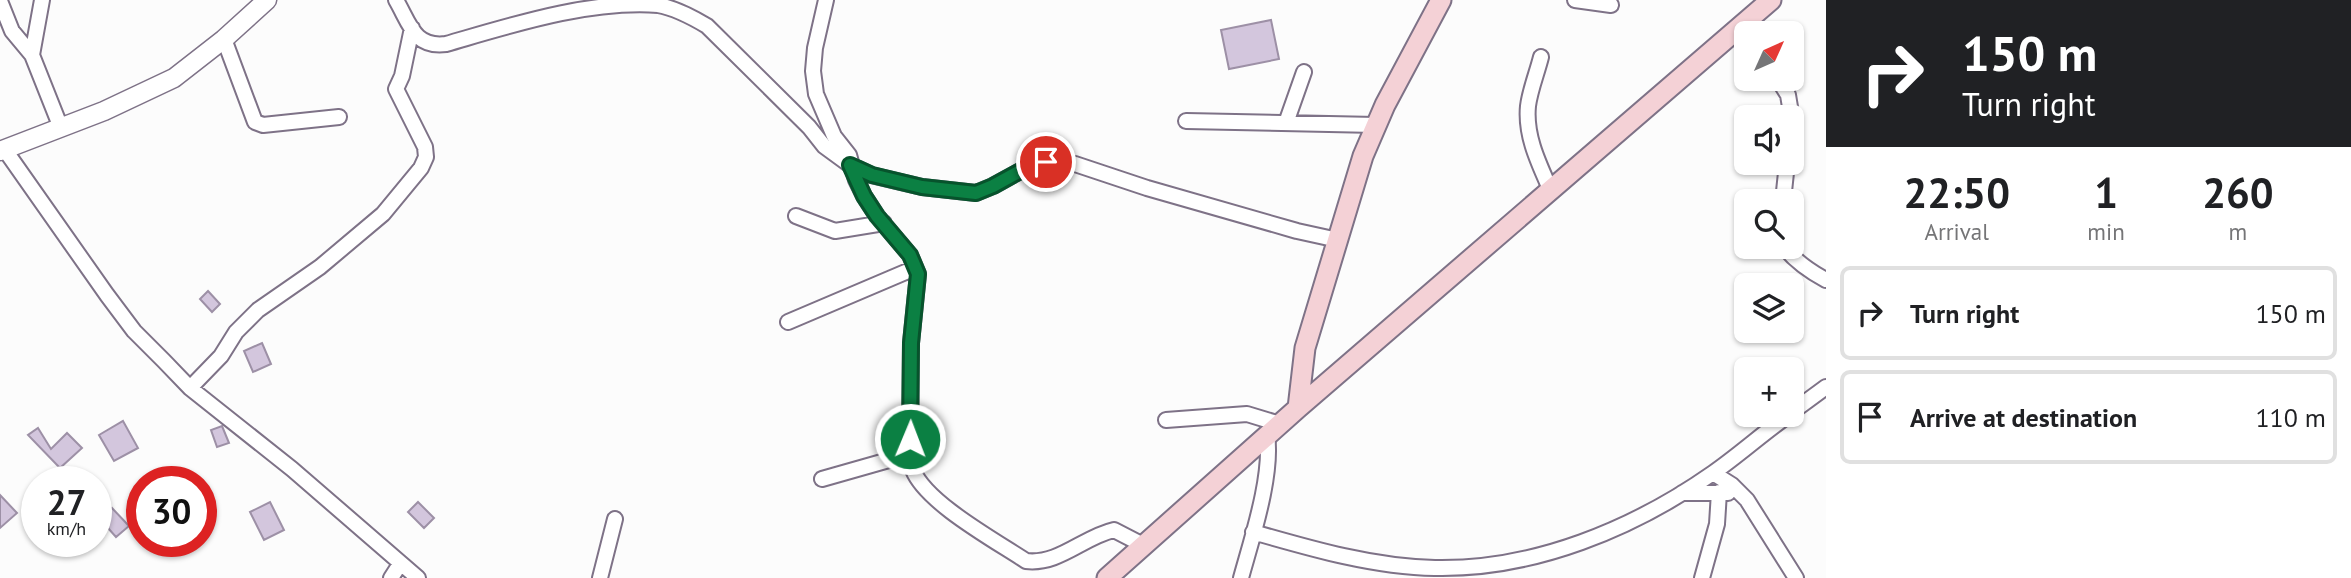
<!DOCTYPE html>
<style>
:root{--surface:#fff;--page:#f6f6f6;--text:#202124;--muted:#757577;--line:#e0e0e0}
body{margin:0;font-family:"PT Sans",sans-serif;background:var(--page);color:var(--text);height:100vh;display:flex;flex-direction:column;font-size:26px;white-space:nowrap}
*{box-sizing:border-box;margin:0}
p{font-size:23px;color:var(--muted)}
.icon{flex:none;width:38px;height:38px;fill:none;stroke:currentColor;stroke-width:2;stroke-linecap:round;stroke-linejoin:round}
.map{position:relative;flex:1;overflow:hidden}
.sheet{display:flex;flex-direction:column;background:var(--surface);width:525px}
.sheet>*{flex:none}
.guide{background:#202124;color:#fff;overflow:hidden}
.needle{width:46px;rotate:45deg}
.buttons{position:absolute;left:1734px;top:21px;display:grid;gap:14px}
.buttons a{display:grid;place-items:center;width:70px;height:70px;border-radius:10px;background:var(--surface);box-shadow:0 2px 5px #0004;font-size:35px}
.speed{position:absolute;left:21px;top:466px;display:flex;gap:14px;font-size:35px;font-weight:700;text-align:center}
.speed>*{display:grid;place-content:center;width:91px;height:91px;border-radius:50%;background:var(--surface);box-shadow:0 2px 5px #0004;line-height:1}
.speed small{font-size:18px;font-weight:400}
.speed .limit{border:10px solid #d22;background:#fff;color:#111}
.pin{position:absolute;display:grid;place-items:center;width:60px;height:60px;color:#fff;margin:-30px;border:4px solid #fff;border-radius:50%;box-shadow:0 2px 7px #0007}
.me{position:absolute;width:77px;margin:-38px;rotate:1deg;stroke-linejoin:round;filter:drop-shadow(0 0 5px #0008)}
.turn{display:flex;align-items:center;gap:24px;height:147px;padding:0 21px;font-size:32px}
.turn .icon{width:91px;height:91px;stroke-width:2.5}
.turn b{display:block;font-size:49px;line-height:60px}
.eta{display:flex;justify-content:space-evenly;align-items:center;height:119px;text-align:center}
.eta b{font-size:42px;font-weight:800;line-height:49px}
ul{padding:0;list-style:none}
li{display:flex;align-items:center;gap:21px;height:94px;margin:0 14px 10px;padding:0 7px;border:4px solid var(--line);border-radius:10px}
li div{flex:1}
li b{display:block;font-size:26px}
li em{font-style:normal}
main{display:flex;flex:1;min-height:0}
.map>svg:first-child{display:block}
.building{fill:#d3c6dd;stroke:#9d90a6;stroke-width:2}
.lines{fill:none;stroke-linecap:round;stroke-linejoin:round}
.minor-casing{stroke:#7e7287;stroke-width:18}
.tertiary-casing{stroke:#7e7287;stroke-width:21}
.secondary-casing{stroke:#7e7287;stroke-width:23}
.minor{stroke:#fff;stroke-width:14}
.tertiary{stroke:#fff;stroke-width:18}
.secondary{stroke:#f4d1d6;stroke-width:19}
.route-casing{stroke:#07532c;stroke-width:18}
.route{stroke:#0b8043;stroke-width:12}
</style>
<main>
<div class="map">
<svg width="1826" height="578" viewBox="0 0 1826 578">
<rect width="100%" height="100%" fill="#fcfcfc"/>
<path class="building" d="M1271 20 1279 59 1229 69 1221 30Z
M208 291 220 304 212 312 200 299Z
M262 343 271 364 253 372 244 351Z
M123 421 138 448 114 461 99 435Z
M222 426 229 443 217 447 211 430Z
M38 428 51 449 67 433 82 448 60 468 28 435Z
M0 495 17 513 0 528Z
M270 502 284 530 264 540 250 512Z
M418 502 434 518 424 528 408 512Z
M112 508 129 526 116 537 100 519Z
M150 541H180L159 554Z"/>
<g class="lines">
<defs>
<path id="minor" d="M396 0C410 24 414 48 446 44 512 25 588 0 658 5 675 8 692 17 707 26L809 127 824 146 850 165 871 175 922 187 976 193 993 186 1033 164 1046 162 1075 164 1147 188 1297 231 1338 240
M826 0 815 48 813 71 816 94 834 136 849 155 856 180 864 196 877 216 910 255 918 274 911 343 910 454C911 459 912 465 913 470 926 503 996 541 1026 561 1059 565 1083 537 1114 530L1145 546
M1575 0 1611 5
M0 1 12 31 32 55 61 128
M1736 31 1746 43
M224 39 255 122 263 125 339 117
M32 55 42 0
M1541 57C1537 73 1530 90 1528 106 1525 136 1539 164 1551 191
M1778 79 1788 95 1792 119
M1186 121 1376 125
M1286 123 1304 72
M5 150 107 295 134 331 164 361 190 388 292 469 418 578
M1783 201 1787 163
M796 216 835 231 884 223
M1784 247C1796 262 1809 271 1826 280
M788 322 915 268
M190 388 221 356 236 332 258 310 320 267 383 214 421 168 426 157 425 147 396 89 402 76 412 28
M1792 412 1826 387
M1166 420 1247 414 1280 424
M1713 473 1732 485 1747 500 1796 578
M822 479 910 454
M1682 493H1728
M1253 532C1312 549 1374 567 1435 568 1534 570 1633 529 1713 473 1739 455 1763 433 1789 415
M391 578 400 564
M600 578 615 519
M1241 578C1252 538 1273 475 1267 435
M1702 578 1717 524 1719 492"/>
<path id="tertiary" d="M0 151 104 111 174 78 224 39 267 0"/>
<path id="secondary" d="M1298 408 1305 348 1363 156 1385 105 1441 0
M1107 578 1298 408 1771 0"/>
</defs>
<use href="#minor" class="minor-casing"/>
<use href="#tertiary" class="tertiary-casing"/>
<use href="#secondary" class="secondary-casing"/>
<use href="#minor" class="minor"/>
<use href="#tertiary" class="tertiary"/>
<use href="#secondary" class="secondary"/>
</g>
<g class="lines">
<defs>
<path id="route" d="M910 439 911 343 918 274 910 255 877 216 864 196 850 165 872 175 922 187 976 193 993 186 1033 164 1046 162"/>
</defs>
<use href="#route" class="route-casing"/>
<use href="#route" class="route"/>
</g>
</svg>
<div class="buttons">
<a><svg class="needle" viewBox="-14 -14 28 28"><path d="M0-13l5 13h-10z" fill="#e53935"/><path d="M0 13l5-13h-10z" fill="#757577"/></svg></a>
<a><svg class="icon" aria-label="sound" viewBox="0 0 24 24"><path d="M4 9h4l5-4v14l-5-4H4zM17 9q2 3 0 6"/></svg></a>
<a><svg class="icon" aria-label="search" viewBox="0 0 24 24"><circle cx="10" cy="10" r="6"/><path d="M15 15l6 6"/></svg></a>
<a><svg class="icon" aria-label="layers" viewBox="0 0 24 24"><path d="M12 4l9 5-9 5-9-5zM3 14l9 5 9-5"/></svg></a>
<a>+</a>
</div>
<div class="speed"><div>27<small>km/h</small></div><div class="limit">30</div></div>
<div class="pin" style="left:1046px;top:162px;background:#d93025"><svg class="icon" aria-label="arrive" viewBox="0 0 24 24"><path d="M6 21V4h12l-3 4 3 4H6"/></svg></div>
<svg class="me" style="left:910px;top:439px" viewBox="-20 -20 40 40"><circle r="17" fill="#0b8043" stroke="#fff" stroke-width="3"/><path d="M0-11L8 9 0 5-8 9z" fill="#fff"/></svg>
</div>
<section class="sheet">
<div class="guide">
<div class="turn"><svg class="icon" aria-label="right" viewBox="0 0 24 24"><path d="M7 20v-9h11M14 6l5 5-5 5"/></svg><div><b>150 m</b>Turn right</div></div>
</div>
<div class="eta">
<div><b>22:50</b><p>Arrival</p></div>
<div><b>1</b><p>min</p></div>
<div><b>260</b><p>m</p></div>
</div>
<ul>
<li><svg class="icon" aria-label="right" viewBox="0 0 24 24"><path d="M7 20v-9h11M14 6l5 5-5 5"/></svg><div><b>Turn right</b></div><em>150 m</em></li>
<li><svg class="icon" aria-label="arrive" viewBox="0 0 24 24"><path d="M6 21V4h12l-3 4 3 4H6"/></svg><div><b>Arrive at destination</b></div><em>110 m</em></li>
</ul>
</section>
</main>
